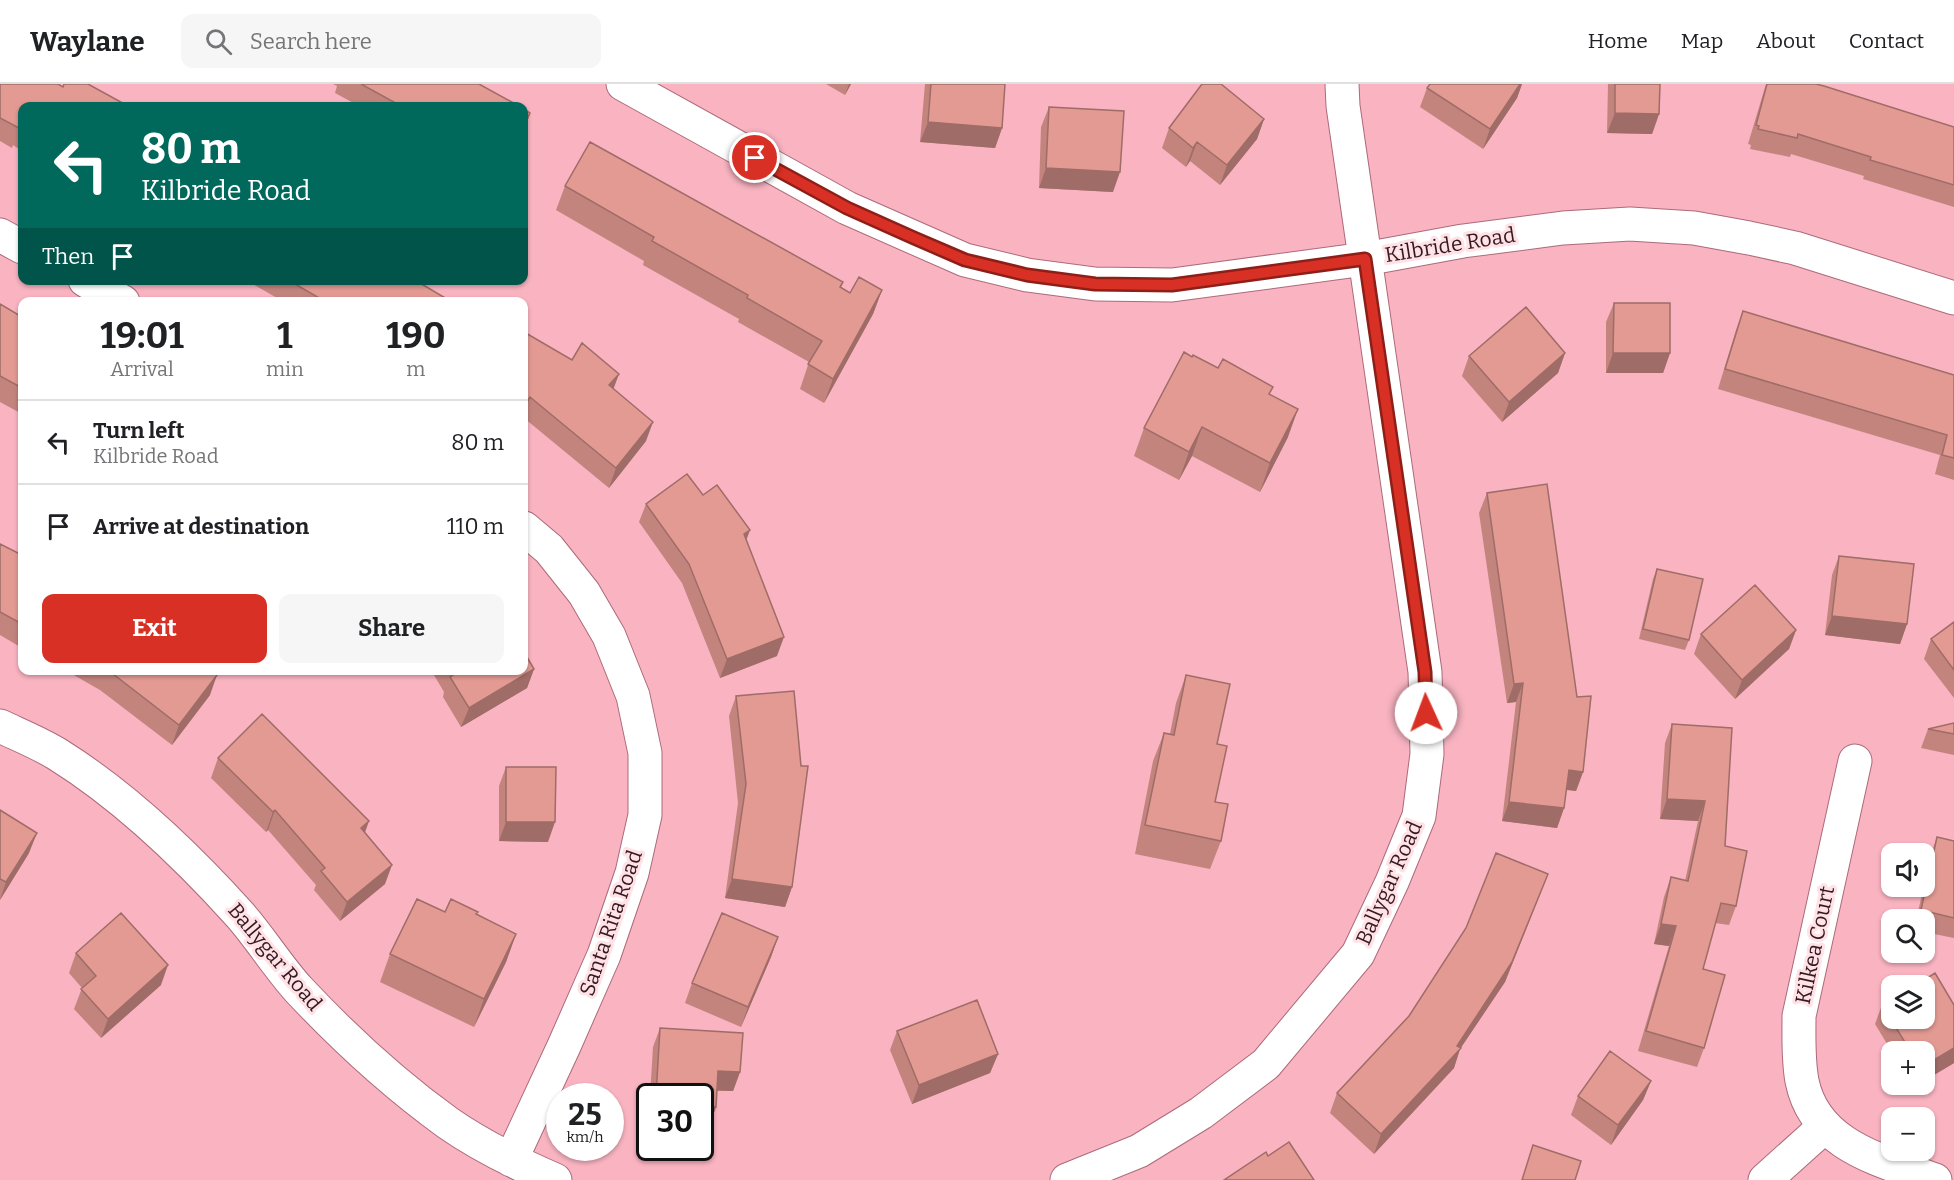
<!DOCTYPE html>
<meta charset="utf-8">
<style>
:root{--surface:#fff;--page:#f6f6f6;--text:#202124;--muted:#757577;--line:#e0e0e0;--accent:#d93025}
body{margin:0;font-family:Bitter,serif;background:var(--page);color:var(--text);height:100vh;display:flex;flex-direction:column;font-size:22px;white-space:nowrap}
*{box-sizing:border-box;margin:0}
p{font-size:20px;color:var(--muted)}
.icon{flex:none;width:33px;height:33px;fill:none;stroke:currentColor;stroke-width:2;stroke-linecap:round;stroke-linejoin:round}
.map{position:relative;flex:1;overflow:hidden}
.drawer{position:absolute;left:18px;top:213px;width:510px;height:378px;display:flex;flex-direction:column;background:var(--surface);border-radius:12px;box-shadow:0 2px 4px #0004}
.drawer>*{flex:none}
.banner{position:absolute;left:18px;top:18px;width:510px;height:183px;border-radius:12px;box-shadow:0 2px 4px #0004;background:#00695c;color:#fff;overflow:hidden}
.controls{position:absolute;left:1881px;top:759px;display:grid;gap:12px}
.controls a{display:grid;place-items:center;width:54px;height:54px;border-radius:12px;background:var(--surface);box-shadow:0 2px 4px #0004;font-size:30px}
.speed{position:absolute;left:546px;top:999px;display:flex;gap:12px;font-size:30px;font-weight:700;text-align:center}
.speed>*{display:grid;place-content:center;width:78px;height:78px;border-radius:50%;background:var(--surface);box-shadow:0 2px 4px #0004;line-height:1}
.speed small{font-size:15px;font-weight:400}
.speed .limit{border:3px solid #111;border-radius:9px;background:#fff;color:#111}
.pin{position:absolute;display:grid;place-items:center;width:51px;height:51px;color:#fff;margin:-26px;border:3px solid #fff;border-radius:50%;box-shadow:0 2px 6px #0007}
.me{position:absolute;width:66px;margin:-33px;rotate:358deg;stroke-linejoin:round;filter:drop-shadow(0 0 4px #0008)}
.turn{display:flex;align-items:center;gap:21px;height:126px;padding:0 24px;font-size:27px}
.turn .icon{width:78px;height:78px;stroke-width:2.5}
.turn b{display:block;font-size:42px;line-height:51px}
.then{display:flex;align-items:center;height:57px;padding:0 24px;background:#0003;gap:12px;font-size:22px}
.eta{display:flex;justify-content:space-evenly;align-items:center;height:102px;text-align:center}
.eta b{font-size:36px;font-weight:700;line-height:42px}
.primary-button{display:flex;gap:12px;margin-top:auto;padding:12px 24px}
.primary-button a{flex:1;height:69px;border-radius:12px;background:var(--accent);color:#fff;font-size:24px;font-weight:700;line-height:69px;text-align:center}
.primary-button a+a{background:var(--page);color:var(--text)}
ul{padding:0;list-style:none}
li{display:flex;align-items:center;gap:18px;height:84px;padding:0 24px;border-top:2px solid var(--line)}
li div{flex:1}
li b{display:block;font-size:22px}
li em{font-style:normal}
header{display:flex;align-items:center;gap:36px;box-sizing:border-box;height:84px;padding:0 30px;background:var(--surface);border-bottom:2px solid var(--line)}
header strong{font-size:28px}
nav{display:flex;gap:33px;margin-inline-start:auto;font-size:21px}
.search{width:420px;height:54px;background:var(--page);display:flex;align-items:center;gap:15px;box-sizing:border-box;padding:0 21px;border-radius:12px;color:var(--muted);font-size:22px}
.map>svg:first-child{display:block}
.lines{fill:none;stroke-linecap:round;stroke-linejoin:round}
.street-casing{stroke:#ac6b7a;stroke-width:35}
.street{stroke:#fff;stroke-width:33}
.wall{fill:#c3847e}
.shaded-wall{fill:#9f6c67}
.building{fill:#e39a93;stroke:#9f6c67;stroke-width:1.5}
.route-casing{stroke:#8d1f18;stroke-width:15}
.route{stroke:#d93025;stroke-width:10}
.labels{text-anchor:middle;stroke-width:6;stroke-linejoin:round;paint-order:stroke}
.street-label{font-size:21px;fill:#331a20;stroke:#ffe1e6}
</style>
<header>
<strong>Waylane</strong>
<div class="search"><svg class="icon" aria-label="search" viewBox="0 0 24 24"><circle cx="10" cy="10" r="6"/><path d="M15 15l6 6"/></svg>Search here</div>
<nav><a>Home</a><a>Map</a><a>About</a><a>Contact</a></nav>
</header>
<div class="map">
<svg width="1954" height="1096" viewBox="0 0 1954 1096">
<rect width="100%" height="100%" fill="#f9b3c1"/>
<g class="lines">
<defs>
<path id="street" d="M623 0 847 124 965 176 1027 191 1095 200 1172 201 1365 175 1463 157 1563 144 1630 140 1694 144 1749 154 1795 164 1954 214
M0 151 22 163
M85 196 123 218
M0 642C19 651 39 659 57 670 126 713 186 771 240 831 261 855 278 883 299 906 344 954 394 1000 448 1039 481 1062 518 1080 555 1096
M1855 677 1799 932C1799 954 1798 976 1802 997 1815 1062 1881 1076 1935 1096
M511 1076 564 962 604 871 632 789 645 731V669L633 612 609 552 584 509 549 465 524 444
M1067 1096 1139 1067 1201 1029 1266 980 1358 870 1392 798 1419 732 1427 670 1425 588 1343 22 1342 0
M1765 1096 1824 1043"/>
</defs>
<use href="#street" class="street-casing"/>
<use href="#street" class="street"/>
</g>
<path class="wall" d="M0 0 63 3 88 0 22 22V67L13 61 12 64 0 57Z
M333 0H479L519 22H359L335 9 337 2Z
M826 0H851L845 11Z
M925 0H1005L1002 44 995 64 920 58Z
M1430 0H1522L1517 14 1483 65 1420 23 1427 4Z
M1608 0H1660L1659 30 1652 50 1607 49Z
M1766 0H1816L1954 43V123L1863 95 1864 92 1791 70 1790 73 1750 65 1751 61 1748 60Z
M1049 23 1113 108 1039 104 1041 43Z
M1264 35 1257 55 1220 101 1190 77 1186 83 1162 64 1169 44Z
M565 102 843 198 841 204 850 209 882 206 873 230 824 319 800 305 809 278 738 238 739 235 643 181 644 177 556 126Z
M246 196H415L452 218H284Z
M1614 219 1670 269 1663 289H1606V238Z
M0 220 22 233V330L0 318Z
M1743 227 1954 291V396L1935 390 1940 371 1718 305 1736 246Z
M524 248 613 304 646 357 609 404 524 334Z
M1565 269 1558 289 1502 338 1462 292 1469 272Z
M1218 284 1270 310 1288 353 1260 408 1192 372 1179 396 1134 372 1144 344Z
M1487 409 1583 688 1576 707 1566 706 1564 724 1557 744 1502 737 1516 618 1507 619 1479 429Z
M703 411 746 456 777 572 720 594 682 499 639 438 646 420Z
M0 460 22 471V564L0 551Z
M1839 472 1907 540 1900 560 1825 551 1832 491Z
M1657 485 1689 556 1685 566 1639 555 1653 495Z
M1954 538V614L1924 575 1931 555Z
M1796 546 1789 565 1735 615 1694 570 1701 550Z
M534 585 527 604 461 643 443 613 444 608 431 586H524Z
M65 586H212L210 611 172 661 100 606Z
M1186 591 1217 660 1215 718 1221 757 1210 785 1135 770 1153 677 1164 649 1170 650 1176 619Z
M736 612 792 803 785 823 725 814 738 719 729 632Z
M1954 639V671L1921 664 1928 645Z
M1672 640 1725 762 1736 822 1729 841 1715 839 1703 885 1704 964 1697 983 1638 967 1669 862 1654 860 1664 813 1671 793 1685 797 1698 737 1660 735 1665 659Z
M218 674 365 749 385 800 340 837 314 806 316 801 268 746 266 748 211 694Z
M506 683 548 758 499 757V702Z
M0 726 29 769 0 816Z
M1937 753 1954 757V854L1924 848V836H1916L1924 802V798L1930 773Z
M1548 790 1505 898 1460 965 1454 984 1374 1070 1330 1029 1337 1009Z
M445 828 477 831 516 850 506 878 474 943 380 898 390 870Z
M778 853 771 873 741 943 685 919 692 899Z
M76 869 161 901 101 954 74 925 82 904 69 889Z
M1882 921H1954V979L1924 997V968H1892L1875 940Z
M660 944 740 988 733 1007H717L716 1023 709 1043 700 1012H650L653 963Z
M897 947 998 970 990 989 912 1020 890 966Z
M1651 997 1643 1016 1611 1061 1571 1031 1578 1012Z
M650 1017V1039H648Z"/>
<path class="shaded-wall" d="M849 0H851L845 11Z
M1520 0H1522L1517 14 1483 65 1490 45Z
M530 29 524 48V42Z
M1615 29 1659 30 1652 50 1607 49Z
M1264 35 1257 55 1220 101 1227 81Z
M928 38 1002 44 995 64 920 58Z
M1197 58 1190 77 1186 83 1193 64Z
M1046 84 1120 88 1113 108 1039 104Z
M882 206 873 230 824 319 833 295Z
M1565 269 1558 289 1502 338 1509 318Z
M1613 269H1670L1663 289H1606Z
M619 290 612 309 609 301Z
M530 313 524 330V327Z
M1298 325 1288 353 1260 408 1270 379Z
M653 338 646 357 609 404 616 384Z
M1202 343 1192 372 1179 396 1189 368Z
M750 446 743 465 744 450Z
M1832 532 1907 540 1900 560 1825 551Z
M1796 546 1789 565 1735 615 1742 596Z
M784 553 777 572 720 594 727 575Z
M534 585 527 604 461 643 469 624Z
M217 591 210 611 172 661 179 641Z
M1523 599 1516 618 1507 619 1514 600Z
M1569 686 1583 688 1576 707 1562 705Z
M1667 715 1705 717 1698 737 1660 735Z
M1509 718 1564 724 1557 744 1502 737Z
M275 726 268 746 266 748 273 728Z
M369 737 362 757 361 744Z
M506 738H555L548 758 499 757Z
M37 749 29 769 0 816 6 798Z
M392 781 385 800 340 837 347 818Z
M1548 790 1505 898 1460 965 1454 984 1374 1070 1381 1050 1457 962Z
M732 795 792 803 785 823 725 814Z
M1661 840 1676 842 1669 862 1654 860Z
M516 850 506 878 474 943 484 915Z
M778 853 771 873 741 943 748 923Z
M168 881 161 901 101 954 108 935Z
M1954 964V979L1924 997V982Z
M998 970 990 989 912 1020 919 1001Z
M718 987 740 988 733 1007 711 1006Z
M1651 997 1643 1016 1611 1061 1618 1041Z
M700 1022 716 1023 709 1043 700 1042Z"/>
<path class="building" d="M0 0H58L63 3 64 0H88L128 22H22V43L20 42 19 44 0 34Z
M361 0H479L519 22H401Z
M931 0H1005L1002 44 928 38Z
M1202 0H1221L1264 35 1227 81 1197 58 1193 64 1169 44Z
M1430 0H1520L1490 45 1427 4Z
M1615 0H1660L1659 30 1615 29Z
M1767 0H1816L1824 2 1954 43V101L1870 76 1871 73 1798 50 1797 54 1758 45 1759 42 1756 41Z
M1049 23 1124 27 1120 88 1046 84Z
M524 25 530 29 524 42Z
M590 58 843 198 840 203 850 209 859 193 882 206 833 295 808 280 822 257 747 214 748 211 652 157 654 153 565 102Z
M288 196H415L452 218H326Z
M1614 219H1670V269H1613Z
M0 220 22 233V304L0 292Z
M1526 223 1565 269 1509 318 1469 272Z
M1743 227 1954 291V374L1942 371 1947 351 1725 285Z
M524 248 572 276 582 259 619 290 609 301 653 338 616 384 530 313 526 319 524 317Z
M1184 268 1192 273 1193 271 1218 284 1223 275 1273 303 1269 310 1298 325 1270 379 1202 343 1189 368 1144 344Z
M687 390 703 411 717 401 750 446 744 450 784 553 727 575 689 480 646 420Z
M1547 400 1577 613 1591 612 1583 688 1569 686 1564 724 1509 718 1523 599 1514 600 1487 409Z
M0 460 22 471V540L0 528Z
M1839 472 1914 480 1907 540 1832 532Z
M1657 485 1703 495 1689 556 1643 545Z
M1755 501 1796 546 1742 596 1701 550Z
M1954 538V586L1931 555Z
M524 568 534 585 469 624 450 593 453 591 450 586H524Z
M108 586H212L217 591 179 641Z
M1186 591 1230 600 1217 660 1227 662 1215 718 1228 720 1221 757 1145 741 1164 649 1174 651Z
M794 607 801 682H808L792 803 732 795 746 700 736 612Z
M262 630 369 737 361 744 392 781 347 818 321 787 325 784 275 726 273 728 218 674Z
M1954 639V650L1928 645Z
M1672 640 1732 644 1725 762 1747 767 1736 822 1721 819 1703 885 1725 891 1704 964 1646 947 1676 842 1661 840 1671 793 1688 797 1705 717 1667 715Z
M506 683H556L555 738H506Z
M0 726 37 749 6 798 0 795Z
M1937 753 1954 757V834L1921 826Z
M1496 769 1548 790 1512 878 1457 962 1461 964 1381 1050 1337 1009 1409 932 1466 844Z
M417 815 445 828 451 815 478 828 476 830 516 850 484 915 390 870Z
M121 829 168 881 108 935 81 905 96 892 76 869Z
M722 829 778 853 748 923 692 899Z
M1935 889 1954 921V964L1924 982V968H1911L1882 921 1892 915V934H1924V902H1914Z
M977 916 998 970 919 1001 897 947Z
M660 944 743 949 740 988 718 987 716 1023 700 1022V1012H656Z
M1610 967 1651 997 1618 1041 1578 1012Z
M1289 1058 1314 1096H1224L1266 1068 1268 1072Z
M1533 1061 1581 1077 1575 1096H1522Z"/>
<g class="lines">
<defs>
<path id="route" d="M755 74 847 124 914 154 965 176 1027 191 1095 200 1172 201 1365 175 1425 588 1426 629"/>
</defs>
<use href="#route" class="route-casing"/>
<use href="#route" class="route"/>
</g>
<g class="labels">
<g class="street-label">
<text transform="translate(1450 161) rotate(-9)" y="7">Kilbride Road</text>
<text transform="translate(1389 799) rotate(-66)" y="7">Ballygar Road</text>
<text transform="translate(611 839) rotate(-71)" y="7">Santa Rita Road</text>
<text transform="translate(1815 861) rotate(-78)" y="7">Kilkea Court</text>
<text transform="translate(275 873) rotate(50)" y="7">Ballygar Road</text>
</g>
</g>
</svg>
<div class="controls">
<a><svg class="icon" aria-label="sound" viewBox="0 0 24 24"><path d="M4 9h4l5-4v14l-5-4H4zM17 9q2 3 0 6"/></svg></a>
<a><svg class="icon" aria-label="search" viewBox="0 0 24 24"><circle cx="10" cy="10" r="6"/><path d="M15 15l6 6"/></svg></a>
<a><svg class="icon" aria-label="layers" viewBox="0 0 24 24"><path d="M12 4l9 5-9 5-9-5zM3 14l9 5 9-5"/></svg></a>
<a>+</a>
<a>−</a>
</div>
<div class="speed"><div>25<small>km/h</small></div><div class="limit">30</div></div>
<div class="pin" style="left:755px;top:74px;background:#d93025"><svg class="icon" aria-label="arrive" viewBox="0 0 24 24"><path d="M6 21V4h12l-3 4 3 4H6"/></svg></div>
<svg class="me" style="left:1426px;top:629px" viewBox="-20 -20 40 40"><circle r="19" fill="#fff"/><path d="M0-13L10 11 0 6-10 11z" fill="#d93025"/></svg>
<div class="banner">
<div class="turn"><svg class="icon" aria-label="left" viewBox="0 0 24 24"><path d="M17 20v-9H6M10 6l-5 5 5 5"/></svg><div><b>80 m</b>Kilbride Road</div></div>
<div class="then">Then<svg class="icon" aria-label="arrive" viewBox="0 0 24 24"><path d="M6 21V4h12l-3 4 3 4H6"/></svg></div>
</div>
<section class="drawer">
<div class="eta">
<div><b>19:01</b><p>Arrival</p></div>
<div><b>1</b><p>min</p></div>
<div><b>190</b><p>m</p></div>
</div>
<ul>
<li><svg class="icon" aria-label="left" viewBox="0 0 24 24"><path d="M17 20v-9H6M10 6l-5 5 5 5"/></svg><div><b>Turn left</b><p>Kilbride Road</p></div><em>80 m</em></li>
<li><svg class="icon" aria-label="arrive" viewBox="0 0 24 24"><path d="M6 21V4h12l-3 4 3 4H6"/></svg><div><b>Arrive at destination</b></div><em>110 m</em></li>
</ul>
<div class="primary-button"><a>Exit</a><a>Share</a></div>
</section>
</div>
